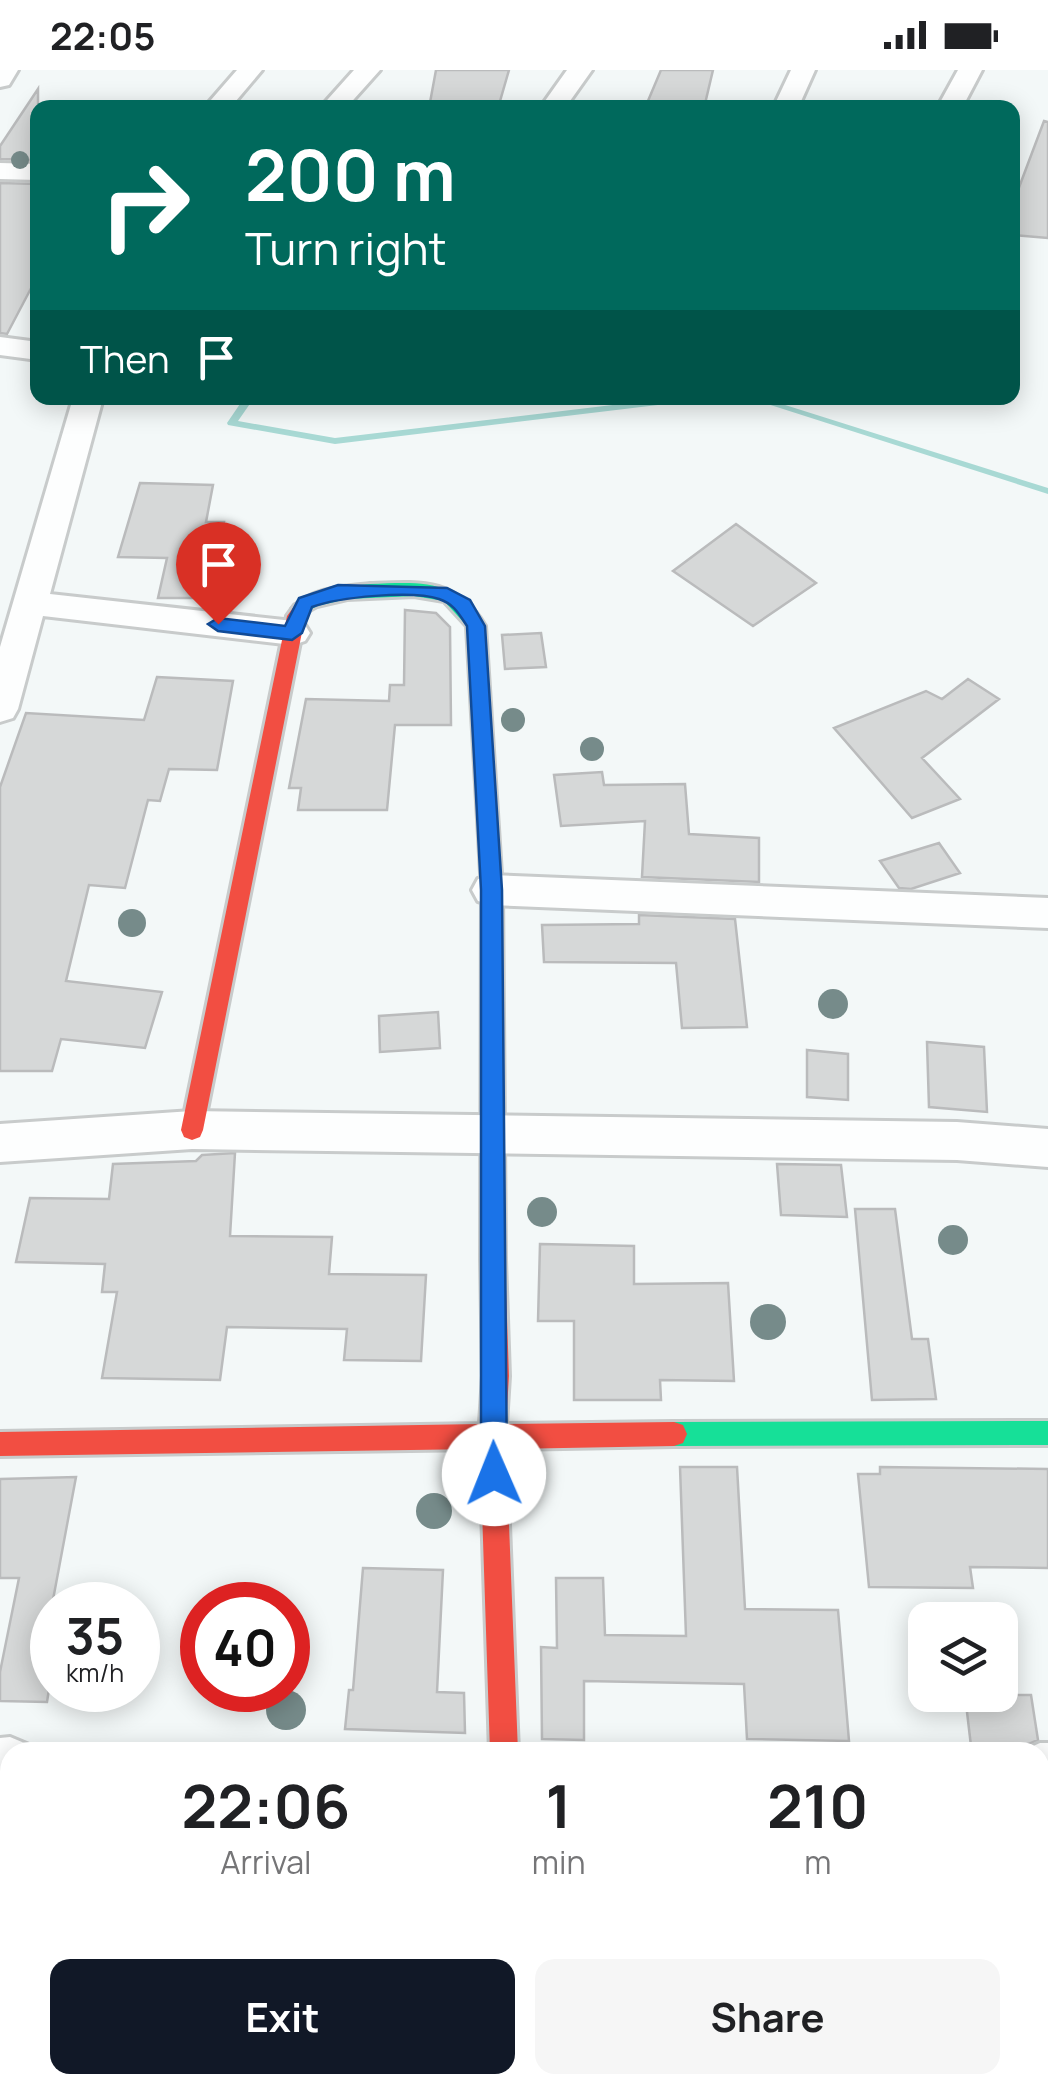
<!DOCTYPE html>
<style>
:root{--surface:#fff;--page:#f6f6f6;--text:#202124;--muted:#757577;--accent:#111827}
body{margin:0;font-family:Manrope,sans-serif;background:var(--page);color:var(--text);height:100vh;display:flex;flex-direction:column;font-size:38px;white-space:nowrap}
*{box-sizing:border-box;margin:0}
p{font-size:32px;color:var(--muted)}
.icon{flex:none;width:55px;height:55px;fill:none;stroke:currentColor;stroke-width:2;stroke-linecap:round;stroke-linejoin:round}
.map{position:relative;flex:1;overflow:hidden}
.drawer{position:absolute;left:0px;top:1672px;width:1050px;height:352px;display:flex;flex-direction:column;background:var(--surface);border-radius:30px 30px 0 0;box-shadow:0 5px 25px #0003}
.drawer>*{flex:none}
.hud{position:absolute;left:30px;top:30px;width:990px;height:305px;border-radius:20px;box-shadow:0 5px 25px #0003;background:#00695c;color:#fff;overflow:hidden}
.fabs{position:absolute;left:908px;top:1532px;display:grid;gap:20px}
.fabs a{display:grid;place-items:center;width:110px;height:110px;border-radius:20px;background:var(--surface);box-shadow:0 5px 25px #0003;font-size:50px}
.speed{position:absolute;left:30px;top:1512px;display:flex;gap:20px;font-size:50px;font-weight:700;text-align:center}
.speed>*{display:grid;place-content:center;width:130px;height:130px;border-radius:50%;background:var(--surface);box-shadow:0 5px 25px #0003;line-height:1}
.speed small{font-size:25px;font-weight:400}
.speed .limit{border:15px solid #d22;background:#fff;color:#111}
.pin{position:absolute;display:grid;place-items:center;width:85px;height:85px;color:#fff;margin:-102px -42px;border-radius:50% 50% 50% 0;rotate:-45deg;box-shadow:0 0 10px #0007}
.pin .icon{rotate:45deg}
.me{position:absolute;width:110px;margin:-55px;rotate:359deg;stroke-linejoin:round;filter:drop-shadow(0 0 8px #0008)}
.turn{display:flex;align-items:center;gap:35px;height:210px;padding:0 50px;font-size:45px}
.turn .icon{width:130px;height:130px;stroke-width:2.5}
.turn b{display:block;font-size:70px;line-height:85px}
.then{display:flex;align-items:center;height:95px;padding:0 50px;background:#0003;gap:20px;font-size:38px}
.eta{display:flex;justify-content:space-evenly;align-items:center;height:170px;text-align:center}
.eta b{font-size:60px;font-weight:700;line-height:70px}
.cta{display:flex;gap:20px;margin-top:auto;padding:20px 50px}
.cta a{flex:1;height:115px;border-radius:20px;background:var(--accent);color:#fff;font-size:40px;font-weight:700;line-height:115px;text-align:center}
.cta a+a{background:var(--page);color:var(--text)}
.status{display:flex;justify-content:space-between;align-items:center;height:70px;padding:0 50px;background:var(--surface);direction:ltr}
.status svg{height:28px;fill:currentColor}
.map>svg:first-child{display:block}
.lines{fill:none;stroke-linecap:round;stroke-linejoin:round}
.stream{fill:#a8d9d4;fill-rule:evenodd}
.building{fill:#d6d8d8;stroke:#babbbc;stroke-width:2.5}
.street-casing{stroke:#c8cbcb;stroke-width:6}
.fast-casing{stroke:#c8cbcb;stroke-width:6}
.jam-casing{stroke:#c8cbcb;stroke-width:6}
.street{fill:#fdfefe;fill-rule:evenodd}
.fast{fill:#16e098;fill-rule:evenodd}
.jam{fill:#f24e42;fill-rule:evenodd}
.tree{fill:#768b8a}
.route{fill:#1a73e8;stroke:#114b97;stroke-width:2.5}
</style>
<div class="status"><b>22:05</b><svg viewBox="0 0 49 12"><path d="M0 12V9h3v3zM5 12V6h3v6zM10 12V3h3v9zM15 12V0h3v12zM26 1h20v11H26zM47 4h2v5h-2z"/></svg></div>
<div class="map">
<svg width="1048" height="2023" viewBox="0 0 1048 2023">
<rect width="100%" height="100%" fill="#f3f8f8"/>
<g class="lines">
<path class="stream" d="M244 328H254L238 351 335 368 671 328H696L691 331 335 374 228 355 227 353Z
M749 328H763L1048 418V424Z"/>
</g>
<path class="building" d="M436 0H509L498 38H429Z
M661 0H713L704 38H645Z
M38 19V90L0 89V76Z
M1044 51 1048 52V168L1012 165V136Z
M0 113 38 114V205L7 264 0 263Z
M140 413 213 415 206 452H224L208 528H158L167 488 118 487Z
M736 454 816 513 753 556 673 501Z
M405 540 436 543 450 557 451 655H395L387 740H298L301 718H289L306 629 389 631 390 615H404Z
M541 563 546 597 505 599 502 565Z
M157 607 233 611 217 700 169 699 160 731 148 730 125 818 89 815 66 911 162 922 145 978 61 969 52 1001H0V717L26 643 144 650Z
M968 609 999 629 922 688 960 729 912 748 834 658 926 621 942 629Z
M602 702 604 715 685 714 689 764 759 768V812L642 807 645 751 561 756 554 705Z
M939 773 960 803 911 819 899 818 880 791Z
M639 845 735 849 747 957 682 958 676 893 544 892 542 855 639 854Z
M438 942 440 978 380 982 379 946Z
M927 972 984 977 987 1042 929 1037Z
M807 980 848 984V1030L807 1027Z
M235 1083 230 1166 332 1167 329 1204 426 1205 421 1291 344 1290 347 1259 227 1257 220 1310 102 1308 117 1222H102L105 1194 16 1192 30 1128 109 1129 113 1094 196 1091 202 1085Z
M777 1094 841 1095 847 1147 781 1145Z
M855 1139H895L912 1269H928L936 1329 872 1330Z
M540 1174 634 1176V1214L728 1213 734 1311 660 1310 661 1330H574V1251H538Z
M680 1397H737L745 1539 838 1540 849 1671 747 1669 744 1614 584 1611V1670L542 1669 541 1577 557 1578 556 1508H603L605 1565 686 1566Z
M880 1397 1048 1399V1498L970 1497 973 1518 869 1517 858 1404H880Z
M76 1407 52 1535V1600L47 1632 0 1631V1602L19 1508H0V1409Z
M363 1498 443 1500 437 1622 464 1623 465 1663 345 1659 349 1620H353Z
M965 1625H1031L1038 1670 1024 1676H971Z"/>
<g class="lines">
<defs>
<path id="street" d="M0 0H18L9 15 0 17Z
M237 0H262L230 38H204Z
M354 0H380L346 38H320Z
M567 0H592L565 38H540Z
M791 0H815L798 38H773Z
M958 0H982L962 38H937Z
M0 93 38 94V110L0 109Z
M0 267 38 272V290L0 285Z
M73 328H103L50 524 293 551 305 555 310 563 305 571 293 575 43 546 18 639 13 648 0 652V577Z
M492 805 1048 828V858L492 835 478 831 472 820 478 809Z
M192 1041 957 1052 1048 1059V1097L957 1090 192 1079 0 1092V1054Z
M10 1667 29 1675 33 1682H10V1721L0 1722V1668Z
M1040 1673H1048V1727H1040V1682H1020Z
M500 2015H560L561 2023H501Z"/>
<path id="fast" d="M370 514C421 512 456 508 485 556L502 820 505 1190 502 1198 493 1201 484 1198 481 1190 482 820 467 556 444 531 414 526 347 529 317 536 301 545 292 539C310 518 343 517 370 514Z
M1048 1351V1375L674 1376 665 1373 661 1364 665 1355 674 1352Z"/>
<path id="jam" d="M301 533 310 539 305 547 203 1060 200 1067 192 1070 184 1067 181 1060 287 546 295 535Z
M493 1179 502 1182 505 1190 509 1306 506 1354 674 1352 683 1355 687 1364 683 1373 674 1376 506 1379 518 1682H490L480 1379 0 1386V1362L480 1354 483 1306 481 1190 484 1182Z"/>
</defs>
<use href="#street" class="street-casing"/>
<use href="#fast" class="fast-casing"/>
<use href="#jam" class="jam-casing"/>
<use href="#street" class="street"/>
<use href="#fast" class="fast"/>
<use href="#jam" class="jam"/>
</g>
<g class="tree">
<circle cx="20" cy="90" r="9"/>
<circle cx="513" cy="650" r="12"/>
<circle cx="592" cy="679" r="12"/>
<circle cx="132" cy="853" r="14"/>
<circle cx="833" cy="934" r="15"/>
<circle cx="542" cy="1142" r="15"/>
<circle cx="953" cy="1170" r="15"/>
<circle cx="768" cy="1252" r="18"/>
<circle cx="434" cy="1441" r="18"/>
<circle cx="286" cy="1640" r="20"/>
</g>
<path class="route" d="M338 515 447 518 470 530 485 556 502 820 507 1404 503 1413 494 1417 484 1413 481 1404V820L467 556C459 544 454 534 439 529 412 520 339 527 312 537L302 563 292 570 218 561 208 554 218 548 285 556 299 528Z"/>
</svg>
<div class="fabs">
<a><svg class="icon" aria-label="layers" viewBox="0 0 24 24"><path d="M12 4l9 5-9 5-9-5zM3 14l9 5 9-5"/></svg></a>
</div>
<div class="speed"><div>35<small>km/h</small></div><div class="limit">40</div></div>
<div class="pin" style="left:218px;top:554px;background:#d93025"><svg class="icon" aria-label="arrive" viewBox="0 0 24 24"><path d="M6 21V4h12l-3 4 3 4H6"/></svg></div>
<svg class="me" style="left:494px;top:1404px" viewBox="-20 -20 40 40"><circle r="19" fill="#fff"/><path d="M0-13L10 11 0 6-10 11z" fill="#1a73e8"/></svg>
<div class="hud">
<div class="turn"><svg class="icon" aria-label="right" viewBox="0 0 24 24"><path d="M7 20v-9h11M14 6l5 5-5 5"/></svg><div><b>200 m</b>Turn right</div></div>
<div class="then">Then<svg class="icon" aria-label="arrive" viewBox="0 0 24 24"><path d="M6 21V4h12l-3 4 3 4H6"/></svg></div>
</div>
<section class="drawer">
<div class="eta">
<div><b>22:06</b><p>Arrival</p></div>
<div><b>1</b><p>min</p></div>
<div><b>210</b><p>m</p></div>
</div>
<div class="cta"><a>Exit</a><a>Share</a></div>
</section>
</div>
